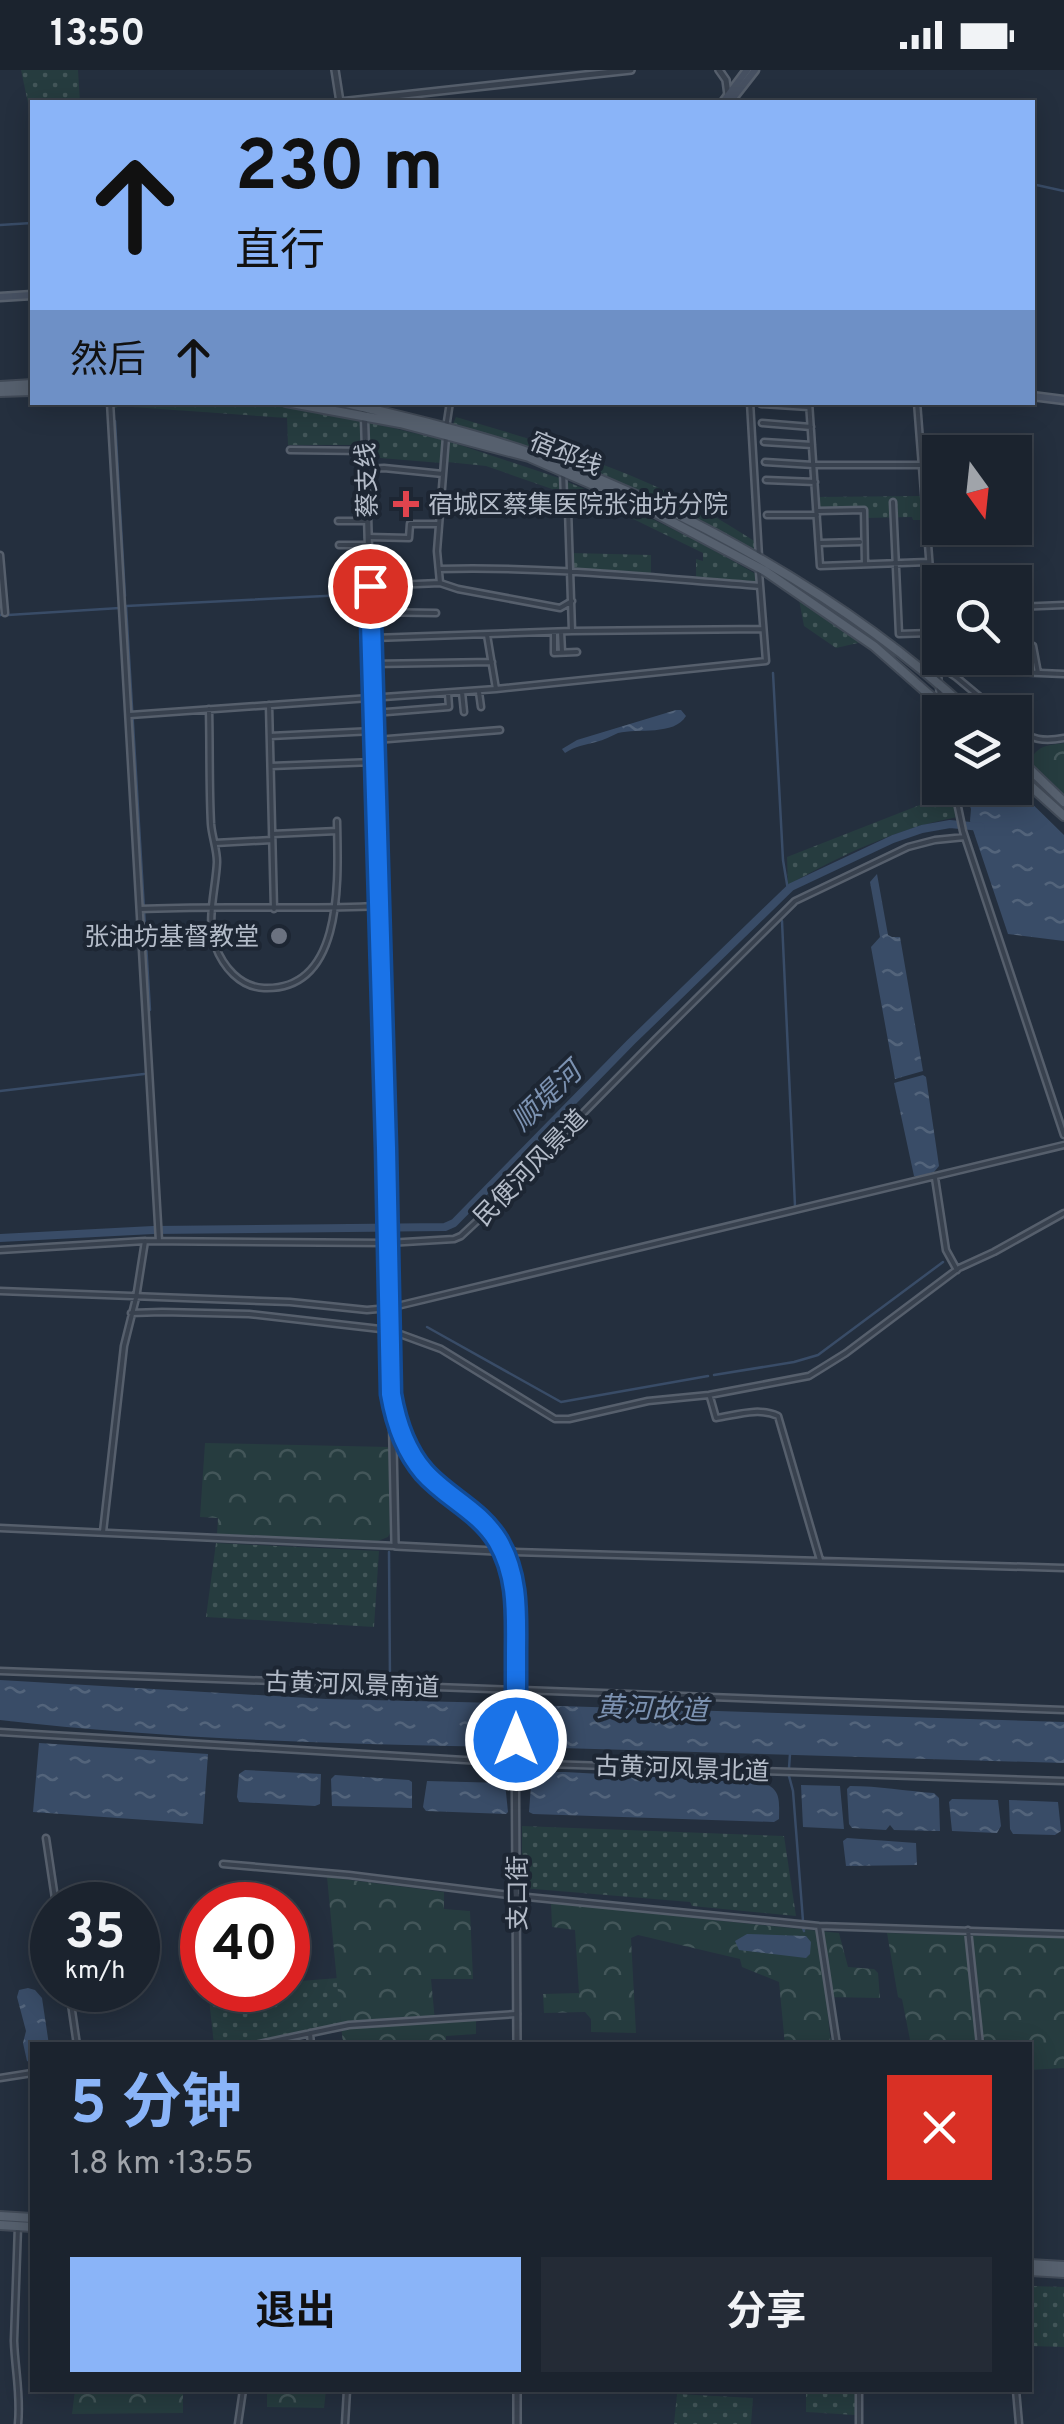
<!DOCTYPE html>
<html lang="zh">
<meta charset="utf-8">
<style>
:root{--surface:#1b232e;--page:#242b36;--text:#f1f3f6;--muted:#a0a4aa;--line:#39404a;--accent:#8ab4f8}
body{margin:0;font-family:Overpass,"Noto Sans SC",sans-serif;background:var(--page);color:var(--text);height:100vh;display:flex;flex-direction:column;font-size:38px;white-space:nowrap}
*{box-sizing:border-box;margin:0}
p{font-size:32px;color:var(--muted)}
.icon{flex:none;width:55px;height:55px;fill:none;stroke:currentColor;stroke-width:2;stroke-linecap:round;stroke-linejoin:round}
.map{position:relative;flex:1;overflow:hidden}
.drawer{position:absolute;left:30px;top:1972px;width:1002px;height:350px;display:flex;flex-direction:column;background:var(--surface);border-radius:0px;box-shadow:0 5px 25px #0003,0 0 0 2px var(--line)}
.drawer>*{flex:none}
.hud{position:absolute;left:30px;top:30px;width:1005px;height:305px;border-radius:0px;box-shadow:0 5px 25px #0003,0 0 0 2px var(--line);background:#8ab4f8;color:#111;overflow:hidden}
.needle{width:65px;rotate:165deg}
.buttons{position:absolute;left:922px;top:365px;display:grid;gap:20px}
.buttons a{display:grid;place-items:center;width:110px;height:110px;border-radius:0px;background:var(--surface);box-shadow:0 5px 25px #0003,0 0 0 2px var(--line);font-size:50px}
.speed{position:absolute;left:30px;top:1812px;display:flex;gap:20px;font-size:50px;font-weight:700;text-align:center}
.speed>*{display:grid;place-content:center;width:130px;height:130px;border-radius:50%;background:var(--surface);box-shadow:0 5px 25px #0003,0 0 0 2px var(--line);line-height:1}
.speed small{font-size:25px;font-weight:400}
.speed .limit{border:15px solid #d22;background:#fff;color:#111}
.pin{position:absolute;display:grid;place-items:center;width:85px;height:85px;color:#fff;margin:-42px;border:5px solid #fff;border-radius:50%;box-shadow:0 2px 10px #0007}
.me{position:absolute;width:110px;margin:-55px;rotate:0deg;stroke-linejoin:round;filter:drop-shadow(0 0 8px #0008)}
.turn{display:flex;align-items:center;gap:35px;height:210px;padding:0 40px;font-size:45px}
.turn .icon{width:130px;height:130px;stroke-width:2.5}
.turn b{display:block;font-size:70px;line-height:85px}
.then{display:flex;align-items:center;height:95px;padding:0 40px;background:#0003;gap:20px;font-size:38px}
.round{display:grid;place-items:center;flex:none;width:105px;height:105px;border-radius:0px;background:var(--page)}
.headline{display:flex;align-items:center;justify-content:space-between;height:170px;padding:0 40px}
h1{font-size:60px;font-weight:700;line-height:75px;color:var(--accent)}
.primary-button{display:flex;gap:20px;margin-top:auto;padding:20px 40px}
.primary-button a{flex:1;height:115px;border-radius:0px;background:var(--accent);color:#111;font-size:40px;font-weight:700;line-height:115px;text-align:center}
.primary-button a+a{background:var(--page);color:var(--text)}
.status{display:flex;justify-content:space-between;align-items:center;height:70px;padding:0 50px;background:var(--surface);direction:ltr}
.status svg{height:28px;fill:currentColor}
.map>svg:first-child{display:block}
.grass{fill:url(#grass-dots)}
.forest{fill:url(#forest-crowns)}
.water{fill:url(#water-ripples)}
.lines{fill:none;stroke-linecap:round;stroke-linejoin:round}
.stream{stroke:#394c67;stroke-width:2.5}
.river{stroke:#394c67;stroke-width:8}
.minor-casing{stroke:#565f6c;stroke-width:9}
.tertiary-casing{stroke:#565f6c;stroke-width:10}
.secondary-casing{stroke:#565f6c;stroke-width:11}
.primary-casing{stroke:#414a57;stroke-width:12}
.minor{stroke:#38414e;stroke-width:4}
.tertiary{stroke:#38414e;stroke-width:5}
.secondary{stroke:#465061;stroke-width:6}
.primary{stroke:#56606e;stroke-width:8}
.route-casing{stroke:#114b97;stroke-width:25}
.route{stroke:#1a73e8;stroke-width:18}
.health-dot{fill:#e0444e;stroke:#1d2633;stroke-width:4}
.worship-dot{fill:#6b7280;stroke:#1d2633;stroke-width:4}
.labels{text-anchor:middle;stroke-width:8;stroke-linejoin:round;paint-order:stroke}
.street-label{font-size:25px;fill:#b4bcc9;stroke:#1d2633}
.poi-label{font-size:25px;fill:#b4bcc9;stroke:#1d2633;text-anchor:start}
.water-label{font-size:28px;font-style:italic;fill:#7c92b1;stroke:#1d2633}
</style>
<div class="status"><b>13:50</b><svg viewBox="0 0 49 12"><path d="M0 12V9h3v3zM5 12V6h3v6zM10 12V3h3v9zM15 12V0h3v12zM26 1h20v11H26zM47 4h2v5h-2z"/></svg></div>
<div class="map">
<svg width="1064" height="2354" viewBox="0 0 1064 2354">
<defs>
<pattern id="grass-dots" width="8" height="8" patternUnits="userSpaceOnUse" patternTransform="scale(2.5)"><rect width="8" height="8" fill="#263c3f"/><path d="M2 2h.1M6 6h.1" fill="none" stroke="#435659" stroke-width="1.8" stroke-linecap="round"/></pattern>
<pattern id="forest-crowns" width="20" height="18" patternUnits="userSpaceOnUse" patternTransform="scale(2.5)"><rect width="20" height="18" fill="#263c3f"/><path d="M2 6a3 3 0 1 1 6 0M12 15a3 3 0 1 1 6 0" fill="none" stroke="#435659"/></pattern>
<pattern id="water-ripples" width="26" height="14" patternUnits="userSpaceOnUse" patternTransform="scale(2.5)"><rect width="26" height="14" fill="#394c67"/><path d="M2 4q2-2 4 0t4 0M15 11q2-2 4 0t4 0" fill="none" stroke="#53647b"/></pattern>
</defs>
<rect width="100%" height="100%" fill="#242f3e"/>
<path class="grass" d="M21 0H78L80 32H32V52Z
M239 332 287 337 357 350 361 353 362 375H288L287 348 118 336 117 338H112V333Z
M456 347C528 368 600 390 668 422 699 436 727 454 756 472V483C660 427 559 387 453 354Z
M368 352 443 370 441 393 368 387Z
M448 371 559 408 561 419H552L486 396 447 392Z
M565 411C631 437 694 468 756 504L757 514 696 510V489L703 491V483L625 445 565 420Z
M920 426 922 450H913L912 447 865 448V439H819L818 427Z
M571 483 651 485V507L572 500Z
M799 530 862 572 836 578 804 556Z
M953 722 957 747C896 759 843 784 788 815L787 787Z
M216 1473 379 1481 374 1557 206 1547Z
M522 1756 784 1766 796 1846 692 1836 690 1832 522 1818Z
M338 1908 341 1954 239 1975H214L208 1920H288V1912Z
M1030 2216 1064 2217V2277L1030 2276Z
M806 2320H855V2345L806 2342Z
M677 2324 753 2328 751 2354H674Z"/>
<path class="forest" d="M1064 673V726L1034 697 1031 689C1038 675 1050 675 1064 673Z
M205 1373 389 1377 390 1463 388 1467 378 1471 217 1464 218 1448 200 1447Z
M327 1807 444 1822V1839L470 1841 473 1909H431L435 1951 476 1949V1964L446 1966V1975H343Z
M551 1833 839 1863 848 1897 874 1899 878 1903 880 1928 826 1927 831 1975H785L779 1912 742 1897 740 1889 638 1865 631 1868 636 1963 591 1962V1949L585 1942 544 1943 543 1924 579 1923 575 1860 552 1857Z
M887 1863 1064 1868V1998L1030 2000V1975H911L902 1929 898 1927Z
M75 2320H183V2343L72 2344Z
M267 2320H326L324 2338 267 2337Z"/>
<path class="water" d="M676 640H681L686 646C674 666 638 658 618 663 611 666 604 670 596 672 585 675 575 676 565 683L562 679 577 670Z
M1015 717 1064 765V871L1008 864 970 751 971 739 964 718Z
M877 804 888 865 892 867H900L923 1001 895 1009 871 877 880 867 870 812Z
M923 1005 926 1007 939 1096 934 1102 917 1107 914 1106 894 1013Z
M0 1610 326 1629 501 1633 502 1644 523 1648 528 1646 529 1635 1064 1652V1693L527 1677 526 1665 508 1664 501 1667 500 1677C333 1674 166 1669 0 1650Z
M39 1673 208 1684 203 1754 33 1742Z
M245 1700 321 1704 320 1734 315 1736 239 1732 237 1727 239 1704Z
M532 1702H565L763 1713C782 1719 779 1733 779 1749L774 1752 533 1744 529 1742Z
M335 1705 409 1710 412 1712V1738L332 1736 331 1709Z
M427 1711 505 1713 508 1742 506 1744 426 1741 423 1737Z
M801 1715 840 1716 844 1759 803 1757Z
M850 1716C879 1716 905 1721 934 1723L939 1728 940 1761 894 1760 890 1755 886 1760 852 1758 849 1754 847 1719Z
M952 1729 998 1730 1001 1756 997 1763 952 1761 949 1732Z
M1009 1730 1058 1732 1061 1761 1055 1765 1013 1764 1010 1759Z
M847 1768 916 1773 917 1795 846 1796 843 1771Z
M747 1864 806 1866 811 1872 810 1884 806 1888 739 1880 735 1871Z
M28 1918 35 1920 42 1928 49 1975H32L31 1993 27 1991 23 1973 26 1961 17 1927 19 1920Z"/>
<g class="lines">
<path class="stream" d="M1032 114 1064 121
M0 155 32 153
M115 351 125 526
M0 545H1
M8 545 120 538
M773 603 783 790 788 820
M782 851 795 1136
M150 940 126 536 365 524
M0 1021 144 1004
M427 1257 561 1332 708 1306
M714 1305 794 1292 818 1285 943 1192
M389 1482 390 1612
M389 1632 390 1619
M789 1698 790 1684
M789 1706 793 1721 803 1851
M803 1858 804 1861"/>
<path class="river" d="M0 1168 153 1160 445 1157 454 1153 631 972 791 817 893 769 922 759 950 754 981 757"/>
<defs>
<path id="minor" d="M110 332 159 1171
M750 332 759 487
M809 332 820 496 928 492
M917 332 941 642
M761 334 809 337
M762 353 811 357
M446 358 450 332
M446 367 437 481 440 513 458 519 560 538 572 531
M764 372 812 375
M290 380 365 381
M765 392 813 395H921
M366 399 384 398 443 404
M563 402 564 427 568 439 572 561
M766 410 815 412
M893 432 899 564 931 563 932 578H940
M818 441 864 440 865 494
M767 445H817
M338 451H367
M368 467 409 468 410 454H439
M820 473 860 472
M339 475H368
M0 485 5 543
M439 499C546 496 653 508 760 516
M370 516 440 513
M1015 537 1064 535
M370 542 436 543
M554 562V583L577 582
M561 562 562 582
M487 565 496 619
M373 568 572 561 763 559
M1015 576H1033L1038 603
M372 594 492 592
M937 594 956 607 998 642
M945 599 1064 604
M462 622 464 642
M479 622 481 637
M269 635 274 839
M209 639C210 677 209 716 211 754 212 767 217 779 217 792 216 818 206 849 215 875 223 897 240 917 264 918 345 921 338 807 337 751
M374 643 449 637 448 623
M130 645 496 619 766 591 759 502
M1015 657C1031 670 1044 672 1064 668
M270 666 374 661
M376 670 500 660
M271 696 374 692
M954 718 963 761 1064 1065
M272 764 337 761
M215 773 272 770
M140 839C220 835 299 840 378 836
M935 1108 946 1180 957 1200
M0 1180 145 1171 388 1173 454 1169 461 1166 476 1152 656 969 795 831 908 777 935 770 965 767
M0 1221 290 1232 367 1240 389 1238 1064 1075
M131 1243 162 1242 249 1244 389 1260 441 1279 555 1349H569L648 1331 709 1325 809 1306 846 1283 959 1198 994 1182 1064 1143
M710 1327 716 1348C736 1345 759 1337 778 1346L820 1490
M0 1458 396 1476
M103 1462 124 1276 136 1228 145 1171
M514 1482 1064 1498
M0 1601 1064 1640
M0 1662 516 1693 1064 1711
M46 1768 56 1835
M223 1794 349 1805 517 1826 819 1856 1064 1864
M819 1856 837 1975
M968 1860 980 1975
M69 1920 77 1975
M310 1963 311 1975
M254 1975 349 1955 517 1944
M0 2008 32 2003
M18 2156 14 2271C15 2300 21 2325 18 2354
M859 2320V2354
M1016 2320 1019 2354
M238 2354 243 2320
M345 2354 347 2320"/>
<path id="tertiary" d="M335 0 340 32
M719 0 726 10 728 25
M340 32 631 0
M364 332 387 1078 395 1473 396 1476 514 1482 517 1975
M394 1342C401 1365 410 1388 427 1405 437 1415 448 1422 459 1430 486 1451 502 1475 513 1508
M517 2320V2354"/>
<path id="secondary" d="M723 32 747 0
M730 32 755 0
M0 227 32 225
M1032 326 1064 330"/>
<path id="primary" d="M0 316 32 314
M0 322 32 321
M286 332 400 353 529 387 642 436 765 501 874 576 949 642
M342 332C401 346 461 360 519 379 677 432 848 528 970 642
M1015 685 1064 732
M1015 702 1064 746
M0 2146 32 2148
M0 2155 32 2157
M1030 2194 1064 2196
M1030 2201 1064 2203"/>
</defs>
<use href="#minor" class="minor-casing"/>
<use href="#tertiary" class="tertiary-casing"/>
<use href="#secondary" class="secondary-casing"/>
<use href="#primary" class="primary-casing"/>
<use href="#minor" class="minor"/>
<use href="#tertiary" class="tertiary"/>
<use href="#secondary" class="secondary"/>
<use href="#primary" class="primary"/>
</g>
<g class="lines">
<defs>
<path id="route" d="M370 516 386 1078 391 1324C396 1353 405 1380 424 1402 447 1428 479 1440 498 1471 519 1507 516 1545 516 1585 516 1613 516 1642 516 1670"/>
</defs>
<use href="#route" class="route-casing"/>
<use href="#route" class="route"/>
</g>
<path class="health-dot" d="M401 419h10v10h10v10h-10v10h-10v-10h-10v-10h10z"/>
<circle class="worship-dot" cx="279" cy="866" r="10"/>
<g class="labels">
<g class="street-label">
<text transform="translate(566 383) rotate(22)" y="9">宿邳线</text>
<text transform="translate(366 410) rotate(-92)" y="9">蔡支线</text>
<text transform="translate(530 1097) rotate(-46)" y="9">民便河风景道</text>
<text transform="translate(352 1614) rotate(2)" y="9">古黄河风景南道</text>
<text transform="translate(682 1698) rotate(2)" y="9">古黄河风景北道</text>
<text transform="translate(517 1823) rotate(-90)" y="9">支口街</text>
</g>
<g class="poi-label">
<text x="428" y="443">宿城区蔡集医院张油坊分院</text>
<text x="259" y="875" text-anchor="end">张油坊基督教堂</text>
</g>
<g class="water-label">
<text transform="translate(546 1026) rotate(-44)" y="10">顺堤河</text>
<text transform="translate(652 1638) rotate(2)" y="10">黄河故道</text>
</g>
</g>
</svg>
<div class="buttons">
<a><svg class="needle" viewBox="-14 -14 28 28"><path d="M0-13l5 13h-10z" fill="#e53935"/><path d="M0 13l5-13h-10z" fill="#a0a4aa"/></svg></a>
<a><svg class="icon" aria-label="search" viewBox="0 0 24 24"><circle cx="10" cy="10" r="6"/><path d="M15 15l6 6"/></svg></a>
<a><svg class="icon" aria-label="layers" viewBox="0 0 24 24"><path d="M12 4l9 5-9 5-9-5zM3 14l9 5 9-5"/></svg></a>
</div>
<div class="speed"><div>35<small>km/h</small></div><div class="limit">40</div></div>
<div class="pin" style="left:370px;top:516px;background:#d93025"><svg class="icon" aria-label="arrive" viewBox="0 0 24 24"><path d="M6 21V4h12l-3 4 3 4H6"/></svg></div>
<svg class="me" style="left:516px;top:1670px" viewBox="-20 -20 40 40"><circle r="17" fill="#1a73e8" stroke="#fff" stroke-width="3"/><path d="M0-11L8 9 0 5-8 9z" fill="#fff"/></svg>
<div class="hud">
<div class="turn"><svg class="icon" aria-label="ahead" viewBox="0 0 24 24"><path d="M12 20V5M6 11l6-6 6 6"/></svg><div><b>230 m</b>直行</div></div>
<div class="then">然后<svg class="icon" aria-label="ahead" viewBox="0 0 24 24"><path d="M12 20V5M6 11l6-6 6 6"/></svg></div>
</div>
<section class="drawer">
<div class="headline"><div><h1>5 分钟</h1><p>1.8 km · 13:55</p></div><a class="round" style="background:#d93025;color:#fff"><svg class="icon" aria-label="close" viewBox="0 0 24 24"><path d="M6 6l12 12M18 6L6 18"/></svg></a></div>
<div class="primary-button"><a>退出</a><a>分享</a></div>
</section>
</div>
